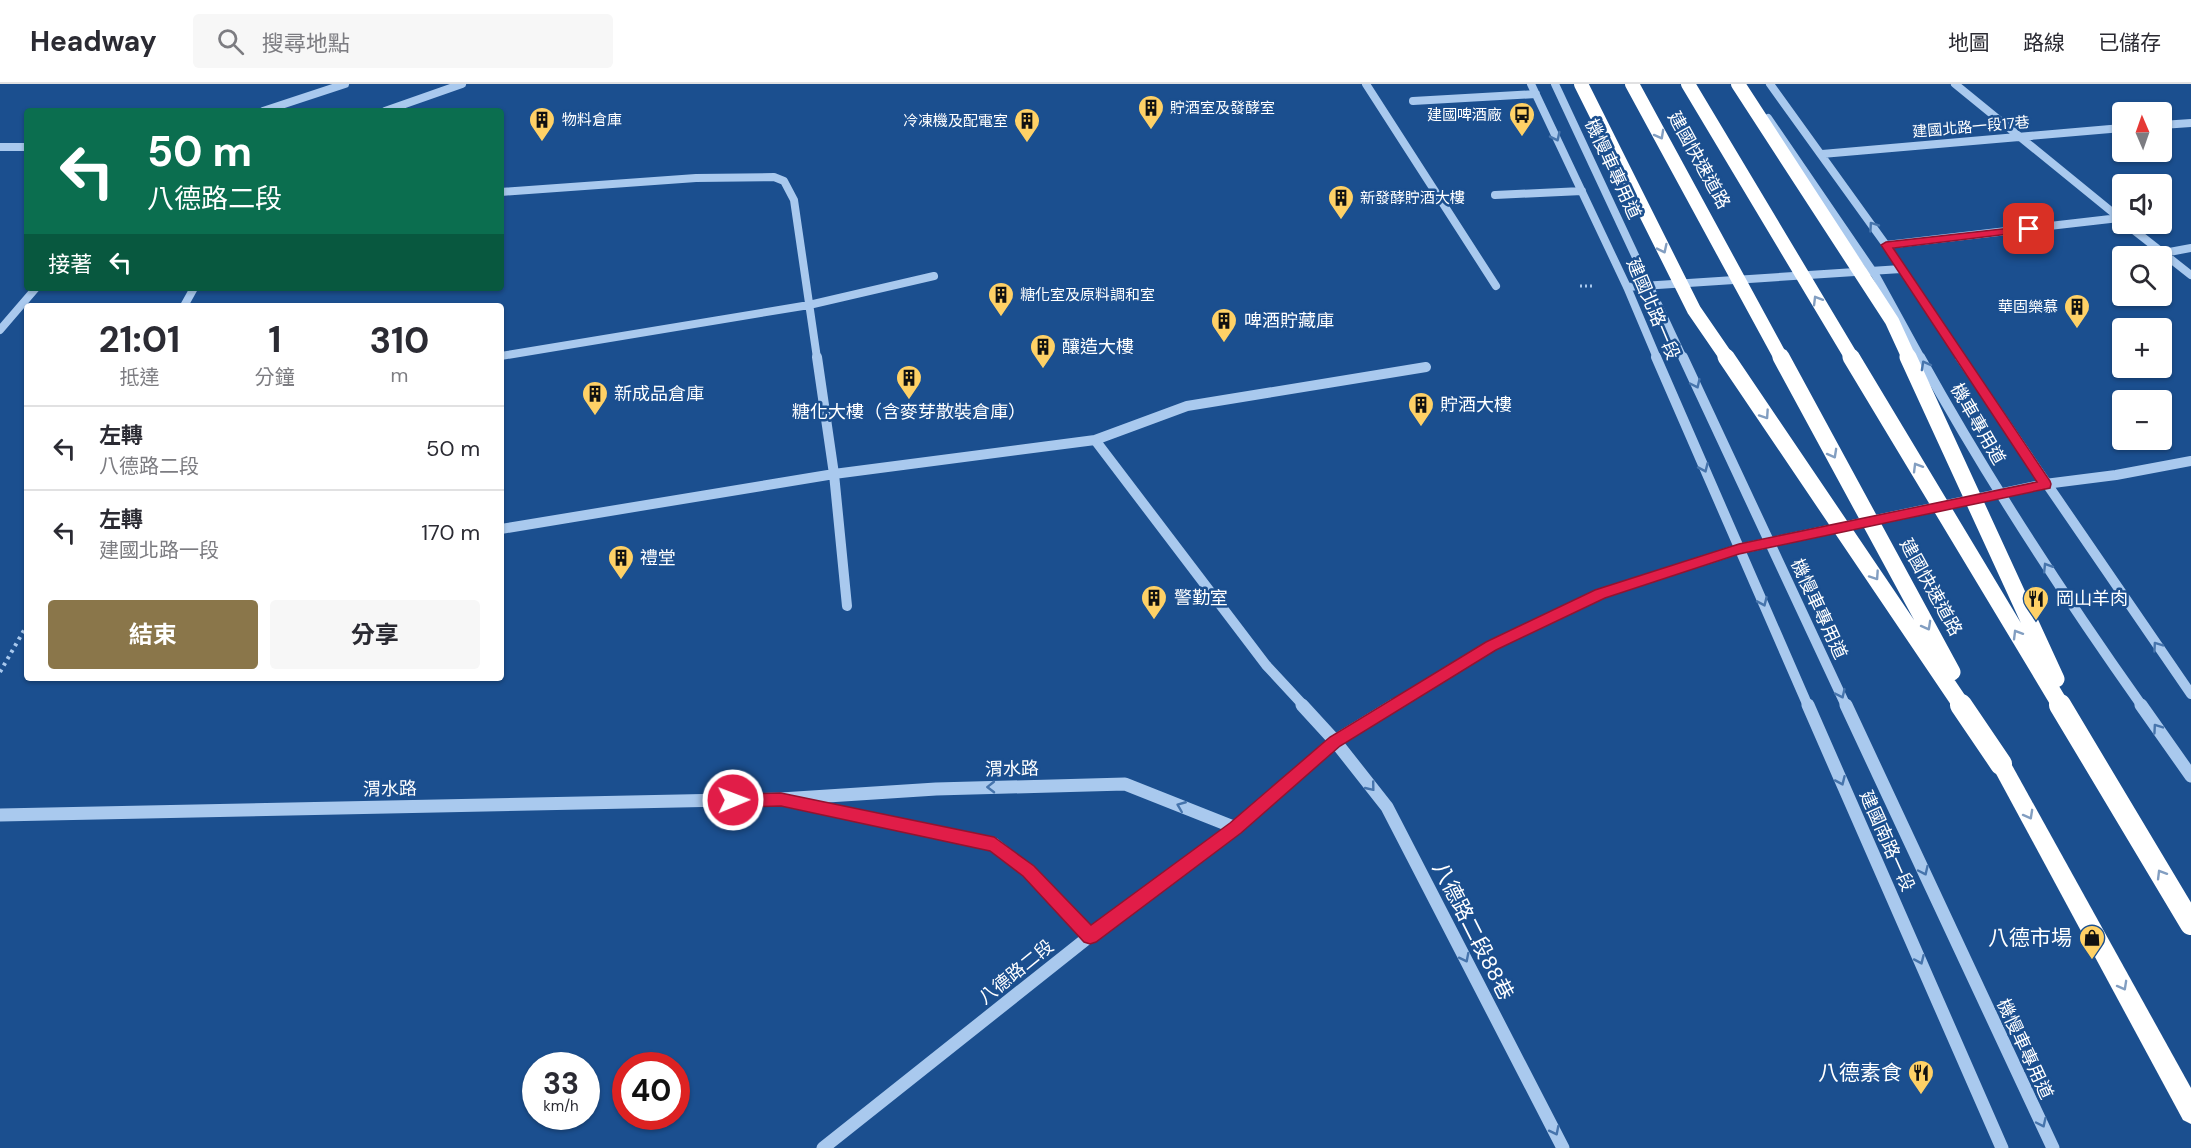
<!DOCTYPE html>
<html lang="zh-TW">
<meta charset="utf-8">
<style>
:root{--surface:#fff;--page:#f7f7f7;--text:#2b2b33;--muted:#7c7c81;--line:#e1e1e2;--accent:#8a764a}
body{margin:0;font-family:"DM Sans","Noto Sans TC",sans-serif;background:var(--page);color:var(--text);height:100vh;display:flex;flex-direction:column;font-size:22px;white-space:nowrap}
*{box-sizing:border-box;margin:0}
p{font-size:20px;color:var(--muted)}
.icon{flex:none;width:33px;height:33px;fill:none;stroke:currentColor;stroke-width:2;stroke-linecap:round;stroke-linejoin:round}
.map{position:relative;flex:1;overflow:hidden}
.sheet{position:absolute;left:24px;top:219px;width:480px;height:378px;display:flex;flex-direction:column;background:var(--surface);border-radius:6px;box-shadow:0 2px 4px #0004}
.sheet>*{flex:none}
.top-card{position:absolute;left:24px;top:24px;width:480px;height:183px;border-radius:6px;box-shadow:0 2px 4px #0004;background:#0b6e4f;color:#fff;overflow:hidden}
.needle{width:39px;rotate:358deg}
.tools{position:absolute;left:2112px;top:18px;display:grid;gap:12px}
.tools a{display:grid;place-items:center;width:60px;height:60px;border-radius:6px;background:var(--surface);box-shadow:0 2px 4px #0004;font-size:30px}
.speed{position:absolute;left:522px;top:968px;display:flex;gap:12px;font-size:30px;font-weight:700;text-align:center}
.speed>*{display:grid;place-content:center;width:78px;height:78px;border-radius:50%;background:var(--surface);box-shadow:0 2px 4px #0004;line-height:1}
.speed small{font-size:15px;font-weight:400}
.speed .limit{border:9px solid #d22;background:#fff;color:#111}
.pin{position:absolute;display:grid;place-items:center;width:51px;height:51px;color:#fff;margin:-26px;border-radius:12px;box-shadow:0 3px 9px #0006}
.me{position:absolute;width:66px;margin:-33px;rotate:89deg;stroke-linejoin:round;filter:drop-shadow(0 0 4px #0008)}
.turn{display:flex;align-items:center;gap:21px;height:126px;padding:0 24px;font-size:27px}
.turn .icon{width:78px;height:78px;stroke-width:2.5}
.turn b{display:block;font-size:42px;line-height:51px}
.then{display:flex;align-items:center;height:57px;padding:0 24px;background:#0003;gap:12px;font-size:22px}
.eta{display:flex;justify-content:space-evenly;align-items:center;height:102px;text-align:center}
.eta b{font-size:36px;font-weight:700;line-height:42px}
.button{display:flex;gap:12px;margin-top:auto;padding:12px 24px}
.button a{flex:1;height:69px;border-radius:6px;background:var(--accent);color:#fff;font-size:24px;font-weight:700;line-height:69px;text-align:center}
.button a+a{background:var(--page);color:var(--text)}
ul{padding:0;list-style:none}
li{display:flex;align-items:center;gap:18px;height:84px;padding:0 24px;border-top:2px solid var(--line)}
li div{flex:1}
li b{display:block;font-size:22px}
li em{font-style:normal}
header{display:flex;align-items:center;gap:36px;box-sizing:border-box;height:84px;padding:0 30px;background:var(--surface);border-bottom:2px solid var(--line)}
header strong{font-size:28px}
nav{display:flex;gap:33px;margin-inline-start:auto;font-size:21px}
.search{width:420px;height:54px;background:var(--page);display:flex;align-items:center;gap:15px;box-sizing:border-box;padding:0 21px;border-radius:6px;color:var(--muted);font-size:22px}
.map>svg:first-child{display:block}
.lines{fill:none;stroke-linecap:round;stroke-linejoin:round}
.path-far1{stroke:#a9c9ee;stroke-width:3;stroke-dasharray:2 3;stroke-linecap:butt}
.path{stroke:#a9c9ee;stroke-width:4;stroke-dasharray:3 4.5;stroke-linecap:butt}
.minor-far2{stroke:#a9c9ee;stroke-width:8}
.minor-far1{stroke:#a9c9ee;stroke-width:10}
.minor{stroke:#a9c9ee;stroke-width:13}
.highway{fill:#fff;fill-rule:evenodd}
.minor-bridge-far2{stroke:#a9c9ee;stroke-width:8}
.minor-bridge-far1{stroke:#a9c9ee;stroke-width:10}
.minor-bridge{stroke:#a9c9ee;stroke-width:13}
.highway-bridge-far2{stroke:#fff;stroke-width:14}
.highway-bridge-far1{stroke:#fff;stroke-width:17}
.highway-bridge{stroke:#fff;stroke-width:22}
.oneway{stroke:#829ec1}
.oneway2{stroke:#4674ac}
.route{fill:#e11d48;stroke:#92132f;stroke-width:1.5}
.labels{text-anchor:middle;stroke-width:5;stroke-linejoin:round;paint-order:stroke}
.far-poi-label{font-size:15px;fill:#fff;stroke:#1b4f8f;text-anchor:start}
.far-street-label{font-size:15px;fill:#fff;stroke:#1b4f8f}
.street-label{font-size:18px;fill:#fff;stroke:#1b4f8f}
.poi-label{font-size:18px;fill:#fff;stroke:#1b4f8f;text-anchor:start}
.near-street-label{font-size:21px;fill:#fff;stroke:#1b4f8f}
.near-poi-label{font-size:21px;fill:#fff;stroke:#1b4f8f;text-anchor:end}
</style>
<header>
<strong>Headway</strong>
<div class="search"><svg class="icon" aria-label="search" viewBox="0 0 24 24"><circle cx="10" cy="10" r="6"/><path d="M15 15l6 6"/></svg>搜尋地點</div>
<nav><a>地圖</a><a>路線</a><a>已儲存</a></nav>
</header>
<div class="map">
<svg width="2191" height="1064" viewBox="0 0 2191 1064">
<rect width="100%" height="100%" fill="#1b4f8f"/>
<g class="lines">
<path class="path-far1" d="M1580 202H1593"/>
<path class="path" d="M0 588 27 541"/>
<path class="minor-far2" d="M1366 0 1496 202
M1531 0 1627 203 1657 274
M1770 0 1886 161 1961 274
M1955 0 2122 136
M1413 17 1536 10
M263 27 345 0
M385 27 462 0
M2162 41 2191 39
M0 63H27
M1822 70 2122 44
M501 108 696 94 774 93 784 97 794 116 817 274
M1495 111 1582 107
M2126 140 2191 191
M1886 161 2119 134
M2164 169 2191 164
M1627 203 1901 185
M184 222 194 204
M0 246 36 204
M501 272 809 221 934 192"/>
<path class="minor-far1" d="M817 273 834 390 847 522
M1656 273 1808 622
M1960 273 2191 610
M1095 356 1266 581 1304 622
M501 445 834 390 1095 356 1187 322 1426 283
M1392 622 1491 562 1600 510 1739 465 2045 400 2116 391 2191 377"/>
<path class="minor" d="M1302 621 1335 657 1387 723 1563 1064
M1808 621 2002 1064
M793 718 994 760 1028 787 1090 852
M0 731 781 715 936 705 1125 700 1236 744
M823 1064 1090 852 1236 744 1335 657 1394 621"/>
<path class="highway" d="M2001 671 2008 674 2191 1004V1040L2183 1036 1994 686 1991 680 1994 674Z"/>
<path class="minor-bridge-far2" d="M1555 0 1683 274
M1768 34 1876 192 1921 274"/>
<path class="minor-bridge-far1" d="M1683 273 1846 622
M1920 273C1987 394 2062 509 2142 622"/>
<path class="minor-bridge" d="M1846 621 2053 1064
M2141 621 2191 692"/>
<path class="highway-bridge-far2" d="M1581 0 1694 226 1727 274
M1632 0 1781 274
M1688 0 1852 274
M1738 0 1892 237 1909 274"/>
<path class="highway-bridge-far1" d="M1726 273 1962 622
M1781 273 1952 588
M1851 273 2061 622
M1908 273 2056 595"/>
<path class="highway-bridge" d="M1961 621 2001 680
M2060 621 2191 840"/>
</g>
<defs><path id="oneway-chevron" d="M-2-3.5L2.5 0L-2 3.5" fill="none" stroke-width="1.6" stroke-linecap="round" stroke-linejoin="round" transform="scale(1.5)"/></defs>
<g class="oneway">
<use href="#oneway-chevron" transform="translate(1660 51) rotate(61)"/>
<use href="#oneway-chevron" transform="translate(1663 165) rotate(64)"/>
<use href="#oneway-chevron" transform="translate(1817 216) rotate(-121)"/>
<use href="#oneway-chevron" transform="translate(1765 331) rotate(56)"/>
<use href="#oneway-chevron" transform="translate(1833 370) rotate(61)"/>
<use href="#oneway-chevron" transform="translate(1917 383) rotate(-121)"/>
<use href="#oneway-chevron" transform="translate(1875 492) rotate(56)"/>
<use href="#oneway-chevron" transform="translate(1927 542) rotate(61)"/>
<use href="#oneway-chevron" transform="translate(2017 550) rotate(-121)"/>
<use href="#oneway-chevron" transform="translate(2029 731) rotate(61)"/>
<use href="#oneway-chevron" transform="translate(2161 790) rotate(-121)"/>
<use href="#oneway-chevron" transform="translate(2123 902) rotate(61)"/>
</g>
<g class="oneway2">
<use href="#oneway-chevron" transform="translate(1556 53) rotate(64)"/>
<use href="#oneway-chevron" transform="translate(1873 142) rotate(-125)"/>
<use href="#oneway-chevron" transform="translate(1925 281) rotate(-119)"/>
<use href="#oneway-chevron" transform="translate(1696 300) rotate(65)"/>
<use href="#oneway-chevron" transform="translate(1704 384) rotate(66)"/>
<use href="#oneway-chevron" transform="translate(2047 483) rotate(-122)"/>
<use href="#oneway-chevron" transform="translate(1763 518) rotate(66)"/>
<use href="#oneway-chevron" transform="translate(2157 562) rotate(-125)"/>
<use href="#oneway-chevron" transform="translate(1841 610) rotate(65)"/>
<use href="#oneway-chevron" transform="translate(2157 644) rotate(-125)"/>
<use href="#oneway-chevron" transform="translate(1841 697) rotate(66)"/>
<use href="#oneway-chevron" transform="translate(991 703) rotate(179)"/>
<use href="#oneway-chevron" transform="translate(1371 703) rotate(51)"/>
<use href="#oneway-chevron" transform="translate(1181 722) rotate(-158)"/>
<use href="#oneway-chevron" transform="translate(1924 787) rotate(65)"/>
<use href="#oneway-chevron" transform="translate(1465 874) rotate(63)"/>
<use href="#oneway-chevron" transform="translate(1920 876) rotate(66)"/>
<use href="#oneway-chevron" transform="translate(2042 1039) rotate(65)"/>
<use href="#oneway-chevron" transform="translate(1555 1047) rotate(63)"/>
</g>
<path class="route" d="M2029 142 2033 143V147L1893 164 2050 397 2051 400 2050 404 1739 470 1605 514 1496 566 1340 662 1241 749 1096 858 1090 860 1084 858 1023 792 990 767 781 722 733 723 728 721 726 716 728 712 733 710 781 709 994 753 1034 782 1091 841 1230 739 1330 653 1486 558 1595 506 1739 460 2037 398 1881 161 1886 158Z"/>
<defs>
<symbol id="building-pin" viewBox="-11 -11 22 30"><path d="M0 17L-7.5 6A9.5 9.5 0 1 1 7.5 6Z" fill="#ffd166" stroke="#1b4f8f"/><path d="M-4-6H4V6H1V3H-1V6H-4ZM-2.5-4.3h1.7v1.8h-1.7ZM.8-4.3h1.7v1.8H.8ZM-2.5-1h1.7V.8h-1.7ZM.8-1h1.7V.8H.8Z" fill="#111"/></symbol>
<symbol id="bus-pin" viewBox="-11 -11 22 30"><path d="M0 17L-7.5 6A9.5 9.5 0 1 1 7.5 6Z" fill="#ffd166" stroke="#1b4f8f"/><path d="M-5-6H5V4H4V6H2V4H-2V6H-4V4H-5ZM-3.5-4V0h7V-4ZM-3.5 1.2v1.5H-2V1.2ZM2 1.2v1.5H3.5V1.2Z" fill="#111"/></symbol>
<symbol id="restaurant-pin" viewBox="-11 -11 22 30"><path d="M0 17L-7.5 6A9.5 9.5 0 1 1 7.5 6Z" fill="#ffd166" stroke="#1b4f8f"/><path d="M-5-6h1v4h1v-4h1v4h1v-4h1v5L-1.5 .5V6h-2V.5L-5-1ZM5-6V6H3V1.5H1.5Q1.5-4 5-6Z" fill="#111"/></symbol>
<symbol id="shop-pin" viewBox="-11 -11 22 30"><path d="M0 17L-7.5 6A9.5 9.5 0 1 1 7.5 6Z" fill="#ffd166" stroke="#1b4f8f"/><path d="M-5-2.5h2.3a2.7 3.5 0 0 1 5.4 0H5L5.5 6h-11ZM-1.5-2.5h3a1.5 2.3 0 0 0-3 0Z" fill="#111"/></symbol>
</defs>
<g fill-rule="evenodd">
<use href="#building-pin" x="1136" y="9" width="30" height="40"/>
<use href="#bus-pin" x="1507" y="16" width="30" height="40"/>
<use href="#building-pin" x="527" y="21" width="30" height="40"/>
<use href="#building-pin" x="1012" y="22" width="30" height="40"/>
<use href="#building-pin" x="1326" y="99" width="30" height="40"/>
<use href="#building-pin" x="986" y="196" width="30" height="40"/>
<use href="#building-pin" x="2062" y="208" width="30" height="40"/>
<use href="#building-pin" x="1209" y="222" width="30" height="40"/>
<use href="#building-pin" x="1028" y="248" width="30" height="40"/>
<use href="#building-pin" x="894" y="279" width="30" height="40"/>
<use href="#building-pin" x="580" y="295" width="30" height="40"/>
<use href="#building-pin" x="1406" y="306" width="30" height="40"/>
<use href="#building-pin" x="606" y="459" width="30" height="40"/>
<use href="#building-pin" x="1139" y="499" width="30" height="40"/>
<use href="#restaurant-pin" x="2021" y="500" width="30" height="40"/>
<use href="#shop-pin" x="2077" y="839" width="30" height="40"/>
<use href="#restaurant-pin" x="1906" y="974" width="30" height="40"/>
</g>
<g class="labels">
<g class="far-poi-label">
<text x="1170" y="29">貯酒室及發酵室</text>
<text x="1502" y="36" text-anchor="end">建國啤酒廠</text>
<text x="562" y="41">物料倉庫</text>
<text x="1008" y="42" text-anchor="end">冷凍機及配電室</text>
<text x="1360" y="119">新發酵貯酒大樓</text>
<text x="1020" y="216">糖化室及原料調和室</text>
<text x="2058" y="228" text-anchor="end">華固樂慕</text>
</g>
<g class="far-street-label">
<text transform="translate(1971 43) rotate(-5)" y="5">建國北路一段17巷</text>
</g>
<g class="street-label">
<text transform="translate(1699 76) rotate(61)" y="6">建國快速道路</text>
<text transform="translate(1613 85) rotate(65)" y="6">機慢車專用道</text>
<text transform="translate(1653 225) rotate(67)" y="6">建國北路一段</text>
<text transform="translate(1978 340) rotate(60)" y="6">機車專用道</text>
<text transform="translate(1931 503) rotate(61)" y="6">建國快速道路</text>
<text transform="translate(1819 525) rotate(65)" y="6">機慢車專用道</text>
<text transform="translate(1012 685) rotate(-1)" y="6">渭水路</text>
<text transform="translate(390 705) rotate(-1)" y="6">渭水路</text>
<text transform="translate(1887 757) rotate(66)" y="6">建國南路一段</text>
<text transform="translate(1016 888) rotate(-39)" y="6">八德路二段</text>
<text transform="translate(2025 965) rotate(65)" y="6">機慢車專用道</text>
</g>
<g class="poi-label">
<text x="1244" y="243">啤酒貯藏庫</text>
<text x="1062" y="269">釀造大樓</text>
<text x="614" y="316">新成品倉庫</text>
<text x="1440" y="327">貯酒大樓</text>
<text x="909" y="334" text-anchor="middle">糖化大樓（含麥芽散裝倉庫）</text>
<text x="640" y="480">禮堂</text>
<text x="1174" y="520">警勤室</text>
<text x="2056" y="521">岡山羊肉</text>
</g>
<g class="near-street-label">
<text transform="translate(1473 847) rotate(63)" y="7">八德路二段88巷</text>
</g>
<g class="near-poi-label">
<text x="2072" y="861">八德市場</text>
<text x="1902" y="996">八德素食</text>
</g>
</g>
</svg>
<div class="tools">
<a><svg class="needle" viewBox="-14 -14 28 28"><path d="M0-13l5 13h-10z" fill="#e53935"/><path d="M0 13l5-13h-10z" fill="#7c7c81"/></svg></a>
<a><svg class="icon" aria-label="sound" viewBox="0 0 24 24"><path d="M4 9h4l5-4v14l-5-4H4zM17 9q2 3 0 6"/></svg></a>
<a><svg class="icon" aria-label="search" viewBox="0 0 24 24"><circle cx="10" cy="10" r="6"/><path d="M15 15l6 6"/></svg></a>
<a>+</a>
<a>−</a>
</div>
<div class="speed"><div>33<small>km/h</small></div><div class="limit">40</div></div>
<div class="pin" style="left:2029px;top:145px;background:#d93025"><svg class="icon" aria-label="arrive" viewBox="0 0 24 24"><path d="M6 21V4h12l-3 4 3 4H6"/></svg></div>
<svg class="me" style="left:733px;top:716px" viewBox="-20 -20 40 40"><circle r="17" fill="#e11d48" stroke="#fff" stroke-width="3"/><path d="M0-11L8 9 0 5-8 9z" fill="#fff"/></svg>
<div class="top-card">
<div class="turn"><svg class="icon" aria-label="left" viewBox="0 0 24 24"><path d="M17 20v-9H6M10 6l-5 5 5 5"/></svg><div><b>50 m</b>八德路二段</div></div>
<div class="then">接著<svg class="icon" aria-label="left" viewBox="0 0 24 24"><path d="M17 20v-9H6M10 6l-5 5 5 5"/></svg></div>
</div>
<section class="sheet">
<div class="eta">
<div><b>21:01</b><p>抵達</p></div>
<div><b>1</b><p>分鐘</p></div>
<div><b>310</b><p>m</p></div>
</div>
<ul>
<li><svg class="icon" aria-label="left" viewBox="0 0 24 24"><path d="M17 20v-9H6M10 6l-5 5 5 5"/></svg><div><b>左轉</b><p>八德路二段</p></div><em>50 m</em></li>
<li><svg class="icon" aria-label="left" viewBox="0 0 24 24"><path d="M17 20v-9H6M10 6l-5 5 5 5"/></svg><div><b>左轉</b><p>建國北路一段</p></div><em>170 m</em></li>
</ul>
<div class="button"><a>結束</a><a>分享</a></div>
</section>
</div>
